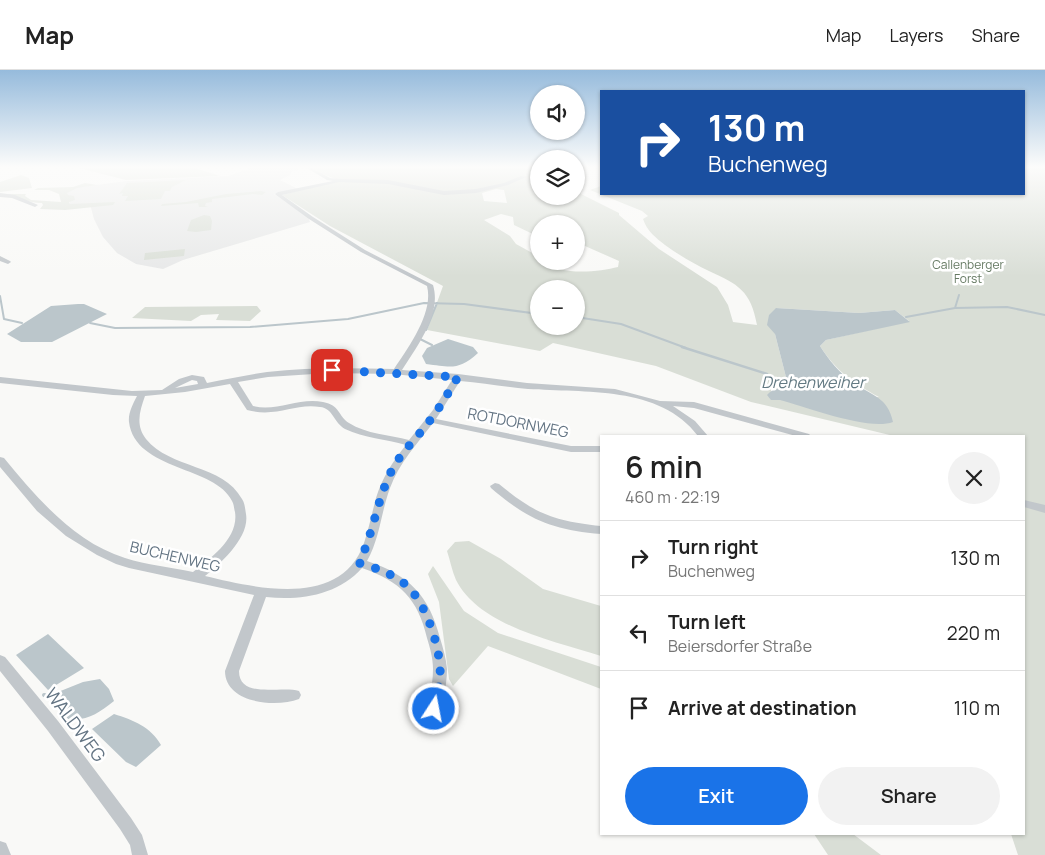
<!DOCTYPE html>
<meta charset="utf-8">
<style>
:root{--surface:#fff;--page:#f2f2f2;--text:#222;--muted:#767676;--line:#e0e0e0;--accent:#1a73e8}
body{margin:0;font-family:Manrope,sans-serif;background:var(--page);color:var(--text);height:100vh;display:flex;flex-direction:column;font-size:19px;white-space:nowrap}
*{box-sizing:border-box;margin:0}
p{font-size:16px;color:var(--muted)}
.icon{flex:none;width:28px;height:28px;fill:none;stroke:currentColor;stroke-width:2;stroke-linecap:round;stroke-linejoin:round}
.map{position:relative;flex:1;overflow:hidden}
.details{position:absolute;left:600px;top:365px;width:425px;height:400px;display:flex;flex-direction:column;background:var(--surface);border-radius:0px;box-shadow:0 1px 4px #0004}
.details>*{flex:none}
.banner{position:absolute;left:600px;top:20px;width:425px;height:105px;border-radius:0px;box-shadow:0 1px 4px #0004;background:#1a4fa0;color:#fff;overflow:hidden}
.fabs{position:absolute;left:530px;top:15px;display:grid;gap:10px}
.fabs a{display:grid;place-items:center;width:55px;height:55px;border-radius:50%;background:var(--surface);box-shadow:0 1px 4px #0004;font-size:25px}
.pin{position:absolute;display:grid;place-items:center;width:42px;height:42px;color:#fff;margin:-21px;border-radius:10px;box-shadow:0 2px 8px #0006}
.me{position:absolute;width:55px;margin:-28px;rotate:11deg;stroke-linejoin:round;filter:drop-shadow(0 0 4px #0008)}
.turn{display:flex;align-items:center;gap:18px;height:105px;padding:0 25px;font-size:22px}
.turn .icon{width:65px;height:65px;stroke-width:2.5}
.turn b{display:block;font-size:35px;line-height:42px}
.round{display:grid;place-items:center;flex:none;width:52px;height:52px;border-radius:26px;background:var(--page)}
.head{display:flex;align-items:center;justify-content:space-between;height:85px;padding:0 25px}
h1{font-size:30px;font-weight:600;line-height:38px}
.cta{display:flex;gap:10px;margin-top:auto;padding:10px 25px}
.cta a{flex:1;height:58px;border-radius:30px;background:var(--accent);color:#fff;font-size:20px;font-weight:600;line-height:58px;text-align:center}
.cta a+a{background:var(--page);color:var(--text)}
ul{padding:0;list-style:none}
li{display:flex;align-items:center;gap:15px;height:75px;padding:0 25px;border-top:1px solid var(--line)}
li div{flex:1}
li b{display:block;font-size:19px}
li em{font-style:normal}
header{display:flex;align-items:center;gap:30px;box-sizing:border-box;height:70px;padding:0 25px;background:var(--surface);border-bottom:1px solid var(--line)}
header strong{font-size:24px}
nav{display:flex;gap:28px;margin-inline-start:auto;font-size:18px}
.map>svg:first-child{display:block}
.built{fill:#e7e8e8}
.green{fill:#d9ded6;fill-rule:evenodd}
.water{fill:#bbc6cb}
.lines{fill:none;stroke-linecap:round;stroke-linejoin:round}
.stream-far2{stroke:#bbc6cb;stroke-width:2}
.stream-far1{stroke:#bbc6cb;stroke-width:2.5}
.stream{stroke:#bbc6cb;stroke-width:4}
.street{fill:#c2c7cb;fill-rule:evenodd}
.route{stroke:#1a73e8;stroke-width:9;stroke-dasharray:0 16.2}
.labels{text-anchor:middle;stroke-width:5;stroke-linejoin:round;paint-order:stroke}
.far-park-label{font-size:12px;fill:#667a63;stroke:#fff}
.street-label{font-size:15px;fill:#637483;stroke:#fff}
.water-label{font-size:16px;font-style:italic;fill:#637a83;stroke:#fff}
.near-street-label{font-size:18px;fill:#637483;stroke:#fff}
</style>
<header>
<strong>Map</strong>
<nav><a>Map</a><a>Layers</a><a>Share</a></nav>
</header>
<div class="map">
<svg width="1045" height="785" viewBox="0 0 1045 785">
<rect width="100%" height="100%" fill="#f9f9f7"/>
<path class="built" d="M253 97H298V100L292 101 290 105 280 110 298 119 274 124 308 147 310 152 183 190 163 199 136 194 117 183 103 167 94 149 90 134H70L65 119 127 111 229 106Z"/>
<path class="green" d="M75 97H192L220 106 126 110Z
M312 97H539V104L529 107 539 112V126H576V119L580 120 581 124 619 143V145L659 179 717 217 728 235 733 252 757 255C751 221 738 214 709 201 694 194 679 185 665 175 656 168 647 161 643 149L648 146 642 141 590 120 601 116V124H1024V97H1045V785H1018L1011 764H1024V366H894L751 332 656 296 553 273 540 281 427 260 443 216 330 156 282 125 338 110 320 103ZM496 119 504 120 507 133 484 131 482 123ZM501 144 513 147 514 155 539 167V154H576V172L619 191 618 197C598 202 560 206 543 191H539L536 185 516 174 510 166 484 150ZM539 219H576V256H539ZM776 238 859 243 895 240 909 251 826 270 820 276C836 301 853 313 879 327L771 329V320L780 319 787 311 775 264Z
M21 105 29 108 32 118 0 122V112Z
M186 110 172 117 170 121H165L161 129 125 131 128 126H122L123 123 119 124 127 113Z
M85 113 97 115 77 118 67 123 68 125 74 126 75 130 69 132 70 134 115 132 113 135 65 140 40 139 43 135 42 133C29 133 14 126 0 124H26L25 126 31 130 61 132 59 124 49 120H34L38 118 73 117Z
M261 121 266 122 262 125 253 124 212 129V132L206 133 205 136 208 137H199L198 133 161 136 162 134 186 132 226 124Z
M204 145 210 146 212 151 211 160 196 162 187 161 191 150Z
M185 179 184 186 144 190 145 183Z
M257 236 261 241 250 251 216 250 219 244 201 245 191 251 132 248 145 237Z
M469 471 501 489 543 519 601 536V586C555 571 480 557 456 510 452 501 450 490 447 481L455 472Z
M433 496 464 541 498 563 601 597V619L488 576 453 616 449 609 439 532 428 504Z
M814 764H853L881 785H828Z"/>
<path class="water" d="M78 234H84L107 244 52 272H21L7 264 51 236Z
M776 238 859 243 895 240 910 252 826 270 820 276C829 290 839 303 854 313 872 326 888 327 893 352 868 361 807 337 780 330H771L767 325C774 317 779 320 787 311L775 264 767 255 769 245Z
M448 269 473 277 478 283C458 301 451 297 426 294L422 286 427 278Z
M48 564 84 598 48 620 16 585Z
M100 609 109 619 114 631C98 643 89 651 68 649L48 626 83 612Z
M114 644C133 650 151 657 161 675L136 697 126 692 92 659Z"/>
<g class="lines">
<path class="stream-far2" d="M0 226 4 249 22 253
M955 238 959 225
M576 247 621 254 686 278
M906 247 955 238 1007 237 1045 245
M90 253 115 258 250 257 348 249 424 233 464 234 539 244
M426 260 437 233
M420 269 432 275"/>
<path class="stream-far1" d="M682 277 767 304
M779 308 787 311"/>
<path class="stream" d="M44 625 48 626"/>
<path class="street" d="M305 97H310L330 108 340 109 388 110 444 121 476 119 504 113 521 106 526 107 508 115 476 123 444 125 388 114 339 112 282 125 313 147 365 180 433 215C442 244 417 276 402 300L458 304 527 313 615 319 660 331 694 332 809 364 811 366H796L694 338 673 336 695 351 708 366H698C660 315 584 323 528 319 505 317 483 313 460 311L436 349 571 376H601V382H571L433 353C417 374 399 393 390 418 381 442 380 468 367 491 409 505 429 525 440 568 443 578 446 588 447 599 447 618 441 637 437 656L435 661 430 662 425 661 423 656C427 637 433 618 433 599 433 588 430 578 427 568 418 529 400 511 362 498 338 525 300 531 266 527L239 601C239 630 282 615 299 621L301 625 299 629C275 638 225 633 225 601L254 525 129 498 116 494 97 485 66 466 37 441 0 397V387L4 388C37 428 74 472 125 488 147 495 170 497 193 502 211 488 239 468 235 442 234 439 234 434 232 431 216 396 135 401 129 352 128 343 133 334 137 326L113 325 0 313V307L132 321 162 320 179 309 192 305 204 307 207 313C227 309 246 305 267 302 309 297 352 298 394 299 408 278 434 243 427 216L361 182 309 149 276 125 275 124 278 122 333 111 327 110ZM329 303 393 304 452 310 433 340 409 370C390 365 366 364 349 353 338 346 340 335 323 332 299 327 277 342 253 336L238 312 268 307ZM192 310 197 311 198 314 175 318ZM230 314 247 340C277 348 294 333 320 337 333 338 334 353 345 359 364 368 386 369 406 375 393 391 382 408 376 428 372 443 369 458 364 473 341 539 256 518 205 506 221 493 250 467 246 444 245 439 245 433 242 429 223 394 170 399 146 369 135 355 140 340 145 326L185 322Z
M0 123 15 125 38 135 35 137 12 128 0 127Z
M0 186 10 191 11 192 8 194 0 191Z
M495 413 499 414C535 444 554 451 601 456V464C553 460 528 450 491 418L490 416Z
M1024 430 1045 435V443L1024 437Z
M0 585 5 587 58 651 131 748 142 765 148 785H132L130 775 120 759 48 661 0 601Z
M0 771 6 773 11 785H0Z"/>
</g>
<linearGradient id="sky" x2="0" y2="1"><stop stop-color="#96bbdc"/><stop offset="0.47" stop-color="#fcfcfb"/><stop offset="1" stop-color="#fcfcfb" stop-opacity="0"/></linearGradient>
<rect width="1045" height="206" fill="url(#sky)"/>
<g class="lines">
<path class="route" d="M332 300 458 307C449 321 441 336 431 349 419 366 403 380 393 398 377 428 374 462 359 493 376 498 391 503 405 514 425 531 438 571 440 597 441 611 437 626 434 639"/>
</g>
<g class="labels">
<g class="far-park-label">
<text x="968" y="199">Callenberger<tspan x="968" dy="14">Forst</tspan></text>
</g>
<g class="street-label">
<text transform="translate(518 353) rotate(11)" y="5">ROTDORNWEG</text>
<text transform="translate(175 487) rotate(13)" y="5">BUCHENWEG</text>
</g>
<g class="water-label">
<text x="813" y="318">Drehenweiher</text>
</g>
<g class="near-street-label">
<text transform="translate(75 655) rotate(53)" y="6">WALDWEG</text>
</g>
</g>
</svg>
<div class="fabs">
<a><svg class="icon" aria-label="sound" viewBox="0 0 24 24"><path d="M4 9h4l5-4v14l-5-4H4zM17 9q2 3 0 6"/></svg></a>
<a><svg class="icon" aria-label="layers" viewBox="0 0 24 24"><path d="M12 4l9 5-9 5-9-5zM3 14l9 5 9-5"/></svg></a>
<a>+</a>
<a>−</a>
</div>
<div class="pin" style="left:332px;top:300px;background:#d93025"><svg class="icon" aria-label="arrive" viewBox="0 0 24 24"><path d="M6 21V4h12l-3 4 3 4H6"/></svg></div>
<svg class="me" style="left:434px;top:639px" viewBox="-20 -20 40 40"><circle r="17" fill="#1a73e8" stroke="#fff" stroke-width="3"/><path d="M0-11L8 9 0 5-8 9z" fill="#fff"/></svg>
<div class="banner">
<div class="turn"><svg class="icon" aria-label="right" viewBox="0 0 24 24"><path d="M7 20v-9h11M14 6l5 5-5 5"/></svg><div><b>130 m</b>Buchenweg</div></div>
</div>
<section class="details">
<div class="head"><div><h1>6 min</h1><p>460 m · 22:19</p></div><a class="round"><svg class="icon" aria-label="close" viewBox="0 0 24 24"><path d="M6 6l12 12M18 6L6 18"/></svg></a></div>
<ul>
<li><svg class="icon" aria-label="right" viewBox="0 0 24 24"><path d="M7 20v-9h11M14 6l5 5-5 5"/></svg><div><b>Turn right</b><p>Buchenweg</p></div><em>130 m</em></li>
<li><svg class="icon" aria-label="left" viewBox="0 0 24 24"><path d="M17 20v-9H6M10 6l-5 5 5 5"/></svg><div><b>Turn left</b><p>Beiersdorfer Straße</p></div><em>220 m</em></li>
<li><svg class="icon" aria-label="arrive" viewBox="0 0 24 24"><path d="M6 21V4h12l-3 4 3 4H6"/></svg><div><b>Arrive at destination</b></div><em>110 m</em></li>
</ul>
<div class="cta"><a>Exit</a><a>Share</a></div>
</section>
</div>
